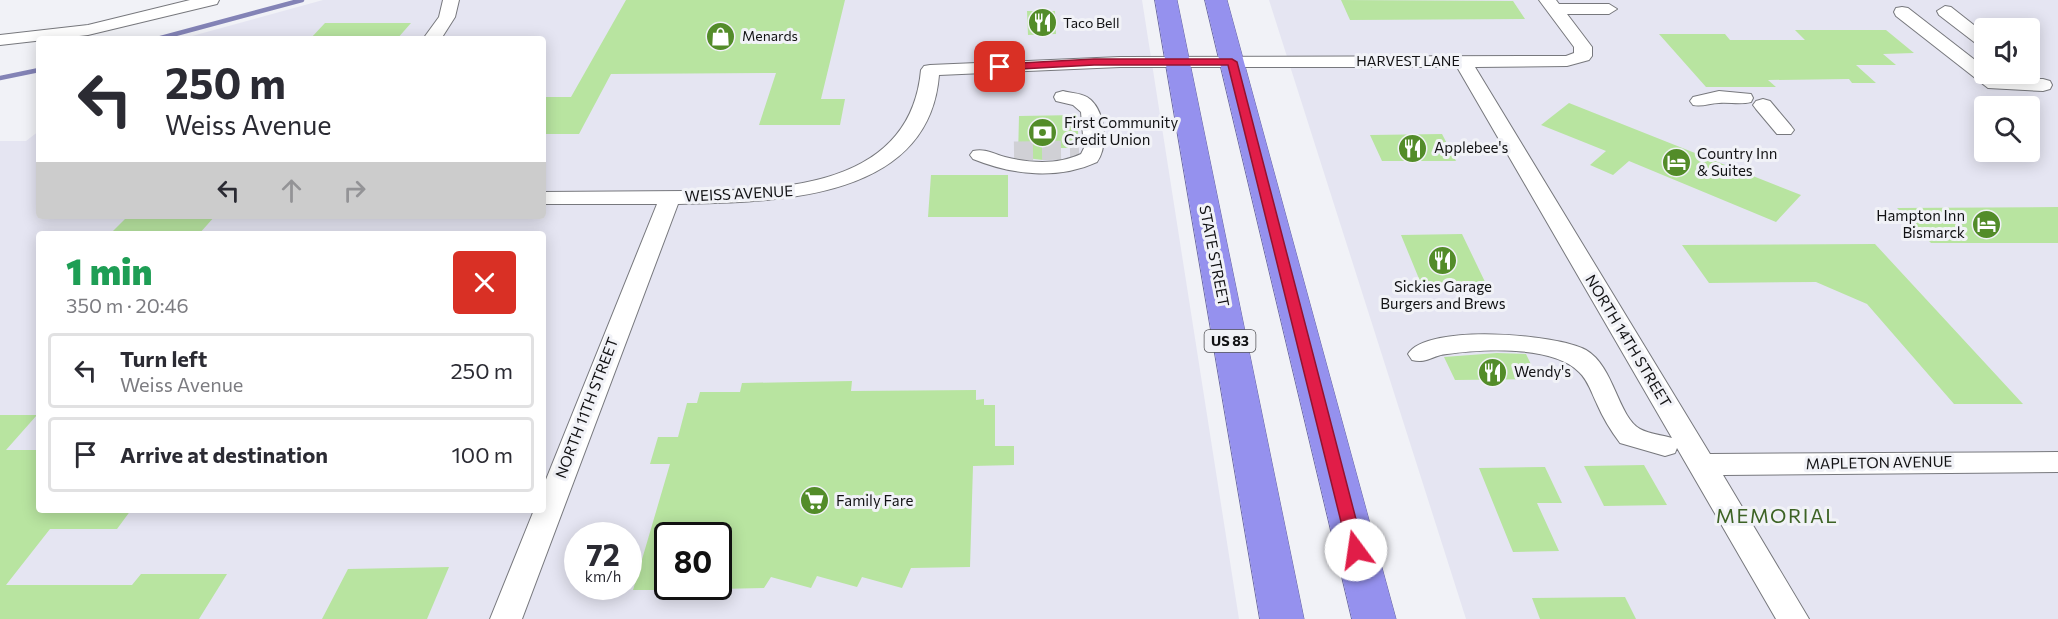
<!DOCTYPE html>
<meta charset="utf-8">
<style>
:root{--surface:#fff;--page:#f2f2f3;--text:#2b2b33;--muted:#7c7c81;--line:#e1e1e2}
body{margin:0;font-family:Commissioner,sans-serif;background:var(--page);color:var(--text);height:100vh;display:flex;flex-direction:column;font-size:22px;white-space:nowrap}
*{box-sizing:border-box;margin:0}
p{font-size:20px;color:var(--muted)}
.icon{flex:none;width:33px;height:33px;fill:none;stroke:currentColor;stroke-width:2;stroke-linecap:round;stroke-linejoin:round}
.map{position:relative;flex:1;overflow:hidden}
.side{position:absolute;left:36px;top:231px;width:510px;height:282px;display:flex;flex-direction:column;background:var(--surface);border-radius:6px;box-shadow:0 3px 15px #0003}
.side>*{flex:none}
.hud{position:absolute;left:36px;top:36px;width:510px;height:183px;border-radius:6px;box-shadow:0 3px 15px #0003;background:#fff;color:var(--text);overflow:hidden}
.buttons{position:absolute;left:1974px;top:18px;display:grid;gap:12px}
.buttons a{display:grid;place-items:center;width:66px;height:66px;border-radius:6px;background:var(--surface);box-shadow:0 3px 15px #0003;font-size:30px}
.speed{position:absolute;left:564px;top:522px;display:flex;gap:12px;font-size:30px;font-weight:700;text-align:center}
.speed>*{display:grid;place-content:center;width:78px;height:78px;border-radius:50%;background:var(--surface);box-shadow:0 3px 15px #0003;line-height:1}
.speed small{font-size:15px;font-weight:400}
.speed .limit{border:3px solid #111;border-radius:9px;background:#fff;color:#111}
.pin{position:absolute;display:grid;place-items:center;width:51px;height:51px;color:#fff;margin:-26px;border-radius:12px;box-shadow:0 3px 9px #0006}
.me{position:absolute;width:66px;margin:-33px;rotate:346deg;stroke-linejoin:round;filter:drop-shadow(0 0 4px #0008)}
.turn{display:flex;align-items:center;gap:21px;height:126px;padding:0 30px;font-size:27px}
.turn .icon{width:78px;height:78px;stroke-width:2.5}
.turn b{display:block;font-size:42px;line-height:51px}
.lanes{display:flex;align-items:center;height:57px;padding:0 30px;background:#0003;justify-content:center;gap:30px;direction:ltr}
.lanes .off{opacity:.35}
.round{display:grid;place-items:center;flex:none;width:63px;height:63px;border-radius:6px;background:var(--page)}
.overview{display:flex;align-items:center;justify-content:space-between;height:102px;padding:0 30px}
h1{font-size:36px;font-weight:800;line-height:45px;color:#1e9e55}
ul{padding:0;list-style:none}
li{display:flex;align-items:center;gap:18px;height:75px;margin:0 12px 9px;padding:0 18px;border:3px solid var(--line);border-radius:6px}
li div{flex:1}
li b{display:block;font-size:22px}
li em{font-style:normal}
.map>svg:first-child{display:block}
.built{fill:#e5e5f2;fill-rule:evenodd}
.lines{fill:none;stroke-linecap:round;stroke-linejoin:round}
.stream{stroke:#8383b6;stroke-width:4.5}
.building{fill:#b8e4a0}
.minor-tunnel{stroke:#d0d0d5;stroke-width:19;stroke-dasharray:19 9;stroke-linecap:butt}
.minor-casing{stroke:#77787d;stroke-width:2}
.highway-casing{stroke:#6765a2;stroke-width:1}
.minor{fill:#fff;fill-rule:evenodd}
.highway{fill:#9591ee;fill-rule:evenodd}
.route{fill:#e11d48;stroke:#92132f;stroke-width:1.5}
.labels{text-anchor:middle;stroke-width:6;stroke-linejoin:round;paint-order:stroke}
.far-poi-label{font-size:14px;fill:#121214;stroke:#f1f2f7;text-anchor:start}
.far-street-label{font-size:14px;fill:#121214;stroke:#f1f2f7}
.shield{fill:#f1f2f7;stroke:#555558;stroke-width:1.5}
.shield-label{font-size:14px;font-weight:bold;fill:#121214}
.poi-label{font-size:15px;fill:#121214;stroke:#f1f2f7;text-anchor:start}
.street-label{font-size:15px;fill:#121214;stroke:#f1f2f7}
.near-neighbourhood-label{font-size:20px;letter-spacing:1.5px;fill:#3d6325;stroke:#f1f2f7}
</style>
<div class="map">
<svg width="2058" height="619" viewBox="0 0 2058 619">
<rect width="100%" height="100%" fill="#f1f2f7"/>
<path class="built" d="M323 0H1142L1239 619H0V141H26L39 131V216H543V39H181ZM39 234H543V510H39ZM578 536H628V586H578ZM668 536H718V586H668Z
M1269 0H2058V619H1466ZM1984 28H2030V74H1984ZM1984 106H2030V152H1984Z"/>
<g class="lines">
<path class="stream" d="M157 39 302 0
M0 78 39 70"/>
</g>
<path class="building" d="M626 0H845L821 99H845L840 125H759L776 73 611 74 579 134H543V97H571Z
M1341 0 1513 1 1525 19 1350 20Z
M1027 11H1055L1056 34 1028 35Z
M325 23H411L397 39H310Z
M1795 30H1886L1914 53 1883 54 1896 65H1856L1876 83H1852L1849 79 1768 80 1776 87H1706L1659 34H1725L1730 40H1805Z
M1569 103 1801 195 1776 222 1629 161 1613 175 1590 165 1606 151 1541 125Z
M1077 115 1079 148H1060L1061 158 1043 160 1018 157 1019 116Z
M1442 134 1456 161H1382L1370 135Z
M931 175H1008V217H928Z
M2058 207V243H1931L1897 208Z
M128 216H215L199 234H110Z
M1462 234 1487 286H1422L1401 235Z
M1875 244 2023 404H1954L1867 304 1816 282 1709 283 1682 245Z
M1497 353 1526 354 1538 379 1455 380 1444 357Z
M852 381 851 391 976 390V400L984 399V405H995V446H1014V465L973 466 970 567 911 568 902 588 862 577 857 587 817 576 811 588 771 577 764 588 718 589V536H668V590H633L670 464H650L658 437H678L687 403H697L700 392H740L742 383Z
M0 415H37L6 450H39V510H131L117 529H50L6 585H132L141 574H227L199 619H0Z
M1644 465 1667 505 1604 506 1584 466Z
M1545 467 1562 503H1537L1559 551 1513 552 1479 468Z
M449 567 427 619H322L348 569Z
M1625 597 1636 619H1540L1532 598Z"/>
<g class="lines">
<path class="minor-tunnel" d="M1014 151 1079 150"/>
<defs>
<path id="minor" d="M190 0H219L217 4 88 35 0 45V35L88 25Z
M443 0H459L455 17 441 39H423L439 17Z
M1539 0H1556L1559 4H1609L1617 9 1609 14H1567L1592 47V56L1589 60 1567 66 1475 67 1710 454 2058 452V472L1723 475 1809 619H1776L1677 448 1675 453 1665 456 1620 443C1611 431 1603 418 1597 404 1592 394 1588 380 1579 372 1553 345 1482 349 1447 354 1433 355 1427 364 1412 360L1408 354C1427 323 1557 334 1586 350 1614 366 1618 417 1640 429 1649 434 1662 435 1672 438L1457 67H1120L939 75C929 202 773 202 678 204L522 619H490L534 510H543V487L657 204H543V192C590 192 638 191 685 191 777 190 910 190 921 70L924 66 930 65 1120 57 1566 56 1574 53V47Z
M1945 6 1951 7 1984 33V46L1978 45 1939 15 1937 11Z
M1902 7 1908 8 1984 67V74H1993L2000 79H2043L2050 81 2052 85 2050 89 2043 91 1988 88 1896 16 1894 12 1896 8Z
M1063 91C1070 93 1080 93 1087 97 1105 108 1109 145 1097 162 1058 180 1012 175 973 159L970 155 973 151C985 148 994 154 1005 157 1029 163 1058 165 1081 154L1084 148 1081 112 1073 105 1056 101 1054 97 1056 93Z
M1719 91 1751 94 1753 98 1751 102C1740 105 1730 102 1719 103 1710 103 1703 107 1693 105L1690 101 1693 97Z
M1763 99 1770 101 1791 126 1794 130 1791 134H1777L1756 109 1753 105 1756 101Z"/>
<path id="highway" d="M1155 0H1177L1304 619H1260Z
M1205 0H1227L1396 619H1352Z"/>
</defs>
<use href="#minor" class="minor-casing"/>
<use href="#highway" class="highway-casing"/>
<use href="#minor" class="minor"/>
<use href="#highway" class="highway"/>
</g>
<path class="route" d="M1094 59H1232L1237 62 1364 550 1362 554 1356 556 1350 554 1348 550 1228 65H1094L1000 70 995 67 1000 64Z"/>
<defs>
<symbol id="restaurant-disc" viewBox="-11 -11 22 22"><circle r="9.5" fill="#538c29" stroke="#f1f2f7"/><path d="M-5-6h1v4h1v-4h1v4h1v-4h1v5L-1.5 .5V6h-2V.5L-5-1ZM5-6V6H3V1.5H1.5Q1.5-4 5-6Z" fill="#fff"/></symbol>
<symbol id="shop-disc" viewBox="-11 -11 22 22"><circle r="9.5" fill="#538c29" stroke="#f1f2f7"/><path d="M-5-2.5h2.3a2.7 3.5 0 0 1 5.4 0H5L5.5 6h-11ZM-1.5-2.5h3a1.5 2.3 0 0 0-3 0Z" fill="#fff"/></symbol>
<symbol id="bank-disc" viewBox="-11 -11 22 22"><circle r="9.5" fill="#538c29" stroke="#f1f2f7"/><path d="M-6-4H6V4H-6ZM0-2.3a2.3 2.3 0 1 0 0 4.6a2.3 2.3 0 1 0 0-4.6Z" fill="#fff"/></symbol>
<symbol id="hotel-disc" viewBox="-11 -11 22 22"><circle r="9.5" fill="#538c29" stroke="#f1f2f7"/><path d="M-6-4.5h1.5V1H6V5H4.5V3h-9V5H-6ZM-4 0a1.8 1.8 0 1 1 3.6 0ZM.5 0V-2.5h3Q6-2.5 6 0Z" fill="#fff"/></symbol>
<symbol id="supermarket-disc" viewBox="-11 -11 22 22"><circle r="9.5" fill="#538c29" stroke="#f1f2f7"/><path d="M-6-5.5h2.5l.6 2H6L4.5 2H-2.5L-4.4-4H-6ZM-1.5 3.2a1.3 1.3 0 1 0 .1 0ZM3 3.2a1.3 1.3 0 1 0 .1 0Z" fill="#fff"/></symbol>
</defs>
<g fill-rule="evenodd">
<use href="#restaurant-disc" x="1026" y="6" width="33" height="33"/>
<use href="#shop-disc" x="704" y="20" width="33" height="33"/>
<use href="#bank-disc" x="1026" y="116" width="33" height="33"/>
<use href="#restaurant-disc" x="1396" y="132" width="33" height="33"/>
<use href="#hotel-disc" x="1660" y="146" width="33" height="33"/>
<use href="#hotel-disc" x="1970" y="208" width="33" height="33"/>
<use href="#restaurant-disc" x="1426" y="244" width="33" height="33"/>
<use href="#restaurant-disc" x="1476" y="356" width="33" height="33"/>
<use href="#supermarket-disc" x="798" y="484" width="33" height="33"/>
</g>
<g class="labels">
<g class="far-poi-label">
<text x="1063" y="28">Taco Bell</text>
<text x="742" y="41">Menards</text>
</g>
<g class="far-street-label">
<text x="1408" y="66">HARVEST LANE</text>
</g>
<rect class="shield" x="1204.5" y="330" width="51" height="22" rx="4.5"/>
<g class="shield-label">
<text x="1230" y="346">US 83</text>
</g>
<g class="poi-label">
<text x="1064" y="128">First Community<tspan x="1064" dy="17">Credit Union</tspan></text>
<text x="1434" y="153">Applebee's</text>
<text x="1697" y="159">Country Inn<tspan x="1697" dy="17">&amp; Suites</tspan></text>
<text x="1965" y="221" text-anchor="end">Hampton Inn<tspan x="1965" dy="17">Bismarck</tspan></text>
<text x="1443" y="292" text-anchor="middle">Sickies Garage<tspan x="1443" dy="17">Burgers and Brews</tspan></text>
<text x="1514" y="377">Wendy's</text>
<text x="836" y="506">Family Fare</text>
</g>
<g class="street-label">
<text transform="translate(739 194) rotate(-3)" y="5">WEISS AVENUE</text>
<text transform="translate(1214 256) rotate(79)" y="5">STATE STREET</text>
<text transform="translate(1628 341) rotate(59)" y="5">NORTH 14TH STREET</text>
<text transform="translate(587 408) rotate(-69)" y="5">NORTH 11TH STREET</text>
<text transform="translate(1879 463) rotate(-1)" y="5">MAPLETON AVENUE</text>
</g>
<g class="near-neighbourhood-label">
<text x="1777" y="523">MEMORIAL</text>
</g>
</g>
</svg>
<div class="buttons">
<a><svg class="icon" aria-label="sound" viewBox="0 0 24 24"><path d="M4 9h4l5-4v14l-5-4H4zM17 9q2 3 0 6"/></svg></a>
<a><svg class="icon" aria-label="search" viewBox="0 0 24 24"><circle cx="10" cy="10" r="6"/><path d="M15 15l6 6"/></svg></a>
</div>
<div class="speed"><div>72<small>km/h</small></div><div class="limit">80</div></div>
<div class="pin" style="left:1000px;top:67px;background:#d93025"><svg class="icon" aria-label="arrive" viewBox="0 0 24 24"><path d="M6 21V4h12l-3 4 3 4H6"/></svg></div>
<svg class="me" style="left:1356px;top:550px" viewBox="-20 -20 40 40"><circle r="19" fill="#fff"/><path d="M0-13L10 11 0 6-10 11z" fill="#e11d48"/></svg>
<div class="hud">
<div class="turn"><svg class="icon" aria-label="left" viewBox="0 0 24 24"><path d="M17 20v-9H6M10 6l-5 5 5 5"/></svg><div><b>250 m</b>Weiss Avenue</div></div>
<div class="lanes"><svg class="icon" aria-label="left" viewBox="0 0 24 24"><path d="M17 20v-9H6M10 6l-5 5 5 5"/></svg><svg class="icon off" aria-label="ahead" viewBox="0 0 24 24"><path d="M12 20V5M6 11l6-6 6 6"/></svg><svg class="icon off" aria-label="right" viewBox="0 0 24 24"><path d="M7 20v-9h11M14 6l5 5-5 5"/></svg></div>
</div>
<section class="side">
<div class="overview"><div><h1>1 min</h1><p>350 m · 20:46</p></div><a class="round" style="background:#d93025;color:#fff"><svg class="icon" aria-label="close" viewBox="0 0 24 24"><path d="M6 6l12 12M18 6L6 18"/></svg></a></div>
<ul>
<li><svg class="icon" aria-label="left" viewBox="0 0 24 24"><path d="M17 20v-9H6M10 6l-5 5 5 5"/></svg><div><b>Turn left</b><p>Weiss Avenue</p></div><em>250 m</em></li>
<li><svg class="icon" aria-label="arrive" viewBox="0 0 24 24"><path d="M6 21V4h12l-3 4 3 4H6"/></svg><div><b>Arrive at destination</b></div><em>100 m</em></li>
</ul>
</section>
</div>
